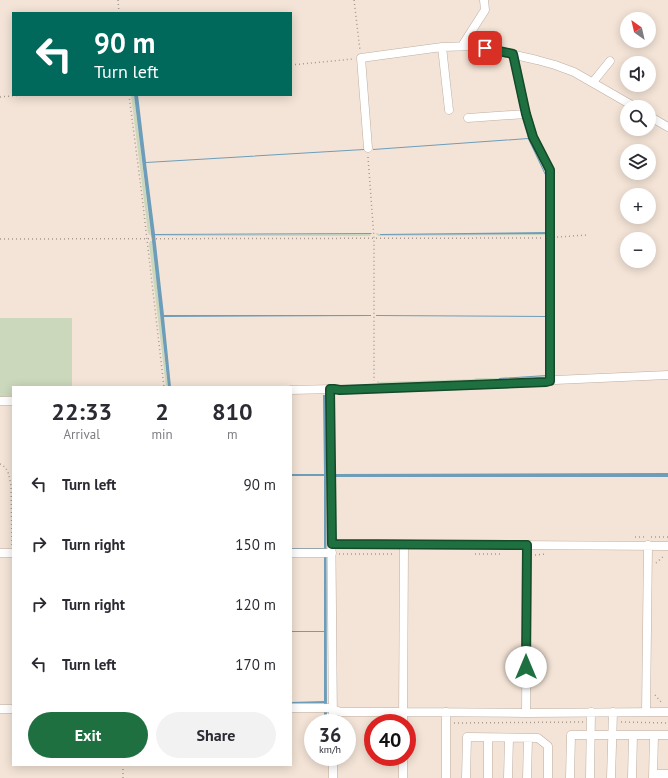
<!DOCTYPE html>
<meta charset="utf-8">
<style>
:root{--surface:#fff;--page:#f2f2f3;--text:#2b2b33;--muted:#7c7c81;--accent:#1f7040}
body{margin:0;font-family:"PT Sans",sans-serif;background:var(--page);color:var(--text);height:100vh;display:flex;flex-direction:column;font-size:15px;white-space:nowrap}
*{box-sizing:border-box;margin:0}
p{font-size:13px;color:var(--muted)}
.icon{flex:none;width:22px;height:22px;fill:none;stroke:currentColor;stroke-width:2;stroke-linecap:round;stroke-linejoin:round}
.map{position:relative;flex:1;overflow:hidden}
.details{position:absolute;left:12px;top:386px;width:280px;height:380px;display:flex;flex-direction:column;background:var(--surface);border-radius:0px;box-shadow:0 2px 10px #0003}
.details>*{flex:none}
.top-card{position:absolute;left:12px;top:12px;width:280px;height:84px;border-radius:0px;box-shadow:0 2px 10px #0003;background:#00695c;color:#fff;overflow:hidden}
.needle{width:26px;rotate:326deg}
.buttons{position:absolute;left:620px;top:12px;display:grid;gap:8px}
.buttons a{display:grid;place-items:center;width:36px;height:36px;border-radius:50%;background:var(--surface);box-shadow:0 2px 10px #0003;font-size:20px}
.speed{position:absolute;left:304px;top:714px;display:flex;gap:8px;font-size:20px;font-weight:700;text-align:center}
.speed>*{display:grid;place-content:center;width:52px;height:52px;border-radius:50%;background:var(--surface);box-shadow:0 2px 10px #0003;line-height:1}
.speed small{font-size:10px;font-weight:400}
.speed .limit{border:6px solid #d22;background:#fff;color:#111}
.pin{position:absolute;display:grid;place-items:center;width:34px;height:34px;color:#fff;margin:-17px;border-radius:8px;box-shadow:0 2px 6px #0006}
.me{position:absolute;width:44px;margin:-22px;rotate:0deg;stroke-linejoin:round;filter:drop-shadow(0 0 3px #0008)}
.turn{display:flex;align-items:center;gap:14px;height:84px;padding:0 16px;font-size:18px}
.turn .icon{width:52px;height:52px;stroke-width:2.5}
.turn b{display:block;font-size:28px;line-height:34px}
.eta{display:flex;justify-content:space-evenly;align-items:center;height:68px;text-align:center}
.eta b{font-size:24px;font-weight:600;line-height:28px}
.button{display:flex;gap:8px;margin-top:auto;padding:8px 16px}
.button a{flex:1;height:46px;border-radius:24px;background:var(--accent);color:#fff;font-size:16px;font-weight:600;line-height:46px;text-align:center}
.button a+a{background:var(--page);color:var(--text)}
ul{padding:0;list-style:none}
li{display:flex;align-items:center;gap:12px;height:60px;padding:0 16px}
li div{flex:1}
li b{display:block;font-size:15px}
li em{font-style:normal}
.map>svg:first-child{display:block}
.green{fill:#cbd8bc}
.water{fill:#6d9db9}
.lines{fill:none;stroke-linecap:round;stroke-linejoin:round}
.minor-casing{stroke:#beaea2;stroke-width:9}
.path{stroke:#a69a90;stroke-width:1.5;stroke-dasharray:1 3;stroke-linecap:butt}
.minor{stroke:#fff;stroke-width:8}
.route-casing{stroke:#14492a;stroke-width:10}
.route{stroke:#1f7040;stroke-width:7}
</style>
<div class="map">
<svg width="668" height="778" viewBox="0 0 668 778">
<rect width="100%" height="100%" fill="#f4e4d7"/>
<path class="green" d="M131 95H134L151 236 148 233Z
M521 117H523L527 134 532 140 544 166 547 177 548 234 547 235 378 236 376 234V233L380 234V235L547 234V177L527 134 523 118Z
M371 234 370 236H155V235Z
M150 241H152L168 387H166L149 244Z
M0 318H72V387H13V396L0 397Z
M547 376 546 377 380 384 377 383V381L380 382 475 379V378H499Z"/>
<path class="water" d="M134 95H138L146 162 364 149V150L146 163 155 234 372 233 371 234 155 235 164 315H371V316L164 317 171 387H168L152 241Z
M522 118 527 134 547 177V234L380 235V234L546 232V177L528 139 373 150V149L528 138Z
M376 315 546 316 547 376 499 379V378L546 375V317L376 316Z
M323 395H326L327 723H324V703H291V702L324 701V632H291V631H324V557H291V548H324V476H291V474H324Z
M668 473V477H334V474Z"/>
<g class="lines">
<defs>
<path id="minor" d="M462 46 485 10 484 0
M442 47 449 110
M513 54 526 114 533 137 550 170V381
M593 82 610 61
M649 116 668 127
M468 118 526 114
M368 148 361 58 442 47 475 46 537 60 555 65 574 72 635 107
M330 389 333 723
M291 390 334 389 340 390 546 382 555 380 668 375
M0 401H13
M332 544 668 546
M0 553H13
M291 553H332
M291 708H329L341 712H403L526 713 668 712
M0 709H13
M646 712 648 545
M526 713 527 545
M403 723 404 545
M333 757V778
M403 757V778
M653 774H668
M446 778V712
M466 778 467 737 538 738 548 746V778
M488 778V738
M508 778 509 738
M527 778 528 738
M570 778 571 735H668
M590 778 591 712
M611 778 613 712
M632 778 633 735
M653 778 654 735"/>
</defs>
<use href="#minor" class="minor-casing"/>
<path class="path" d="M118 0 119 13
M354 0 360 50
M291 65 353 59
M129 95 142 196 164 387
M0 97 21 95
M368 157 374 238V381
M557 237 587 235
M0 239 541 238
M0 464 5 467 8 472 11 485 12 546
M635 537H646
M651 537H668
M339 554H395
M475 554H503
M535 555 547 554
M656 563 665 555
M655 695 660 701 663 703
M621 722 668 723
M454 723 584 722
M123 765V778"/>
<use href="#minor" class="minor"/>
</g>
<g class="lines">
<defs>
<path id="route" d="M485 48 513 54 526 114 533 137 550 170V381L546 382 340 390 334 389H330L332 544 527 545 526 667"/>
</defs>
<use href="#route" class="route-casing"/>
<use href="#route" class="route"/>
</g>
</svg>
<div class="buttons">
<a><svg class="needle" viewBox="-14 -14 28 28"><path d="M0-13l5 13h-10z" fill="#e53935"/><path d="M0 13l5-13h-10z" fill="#7c7c81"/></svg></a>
<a><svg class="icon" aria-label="sound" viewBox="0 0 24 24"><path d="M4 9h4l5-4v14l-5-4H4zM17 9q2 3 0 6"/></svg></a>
<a><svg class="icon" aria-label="search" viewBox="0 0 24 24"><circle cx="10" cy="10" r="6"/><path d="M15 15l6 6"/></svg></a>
<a><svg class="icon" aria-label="layers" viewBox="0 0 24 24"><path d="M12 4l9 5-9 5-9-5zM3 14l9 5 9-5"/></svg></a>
<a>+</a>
<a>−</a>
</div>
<div class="speed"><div>36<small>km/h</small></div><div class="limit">40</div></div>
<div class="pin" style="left:485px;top:48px;background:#d93025"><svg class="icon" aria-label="arrive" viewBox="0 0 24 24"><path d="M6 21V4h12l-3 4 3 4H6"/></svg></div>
<svg class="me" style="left:526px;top:667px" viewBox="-20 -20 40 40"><circle r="19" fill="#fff"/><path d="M0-13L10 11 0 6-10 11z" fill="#1f7040"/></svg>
<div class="top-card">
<div class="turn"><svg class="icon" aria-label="left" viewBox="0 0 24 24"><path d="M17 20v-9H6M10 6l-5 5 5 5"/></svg><div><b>90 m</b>Turn left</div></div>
</div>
<section class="details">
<div class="eta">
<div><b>22:33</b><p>Arrival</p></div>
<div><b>2</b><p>min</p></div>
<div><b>810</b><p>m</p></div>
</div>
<ul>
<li><svg class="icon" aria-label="left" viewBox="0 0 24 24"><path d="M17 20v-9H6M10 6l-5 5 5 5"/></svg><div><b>Turn left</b></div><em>90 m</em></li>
<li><svg class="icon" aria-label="right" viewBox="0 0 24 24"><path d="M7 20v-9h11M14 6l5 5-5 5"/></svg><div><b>Turn right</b></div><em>150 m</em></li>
<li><svg class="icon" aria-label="right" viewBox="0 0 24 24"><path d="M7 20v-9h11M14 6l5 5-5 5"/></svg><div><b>Turn right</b></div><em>120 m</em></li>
<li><svg class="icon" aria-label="left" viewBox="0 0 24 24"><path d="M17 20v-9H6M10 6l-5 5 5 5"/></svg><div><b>Turn left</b></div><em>170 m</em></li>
</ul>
<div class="button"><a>Exit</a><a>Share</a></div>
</section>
</div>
